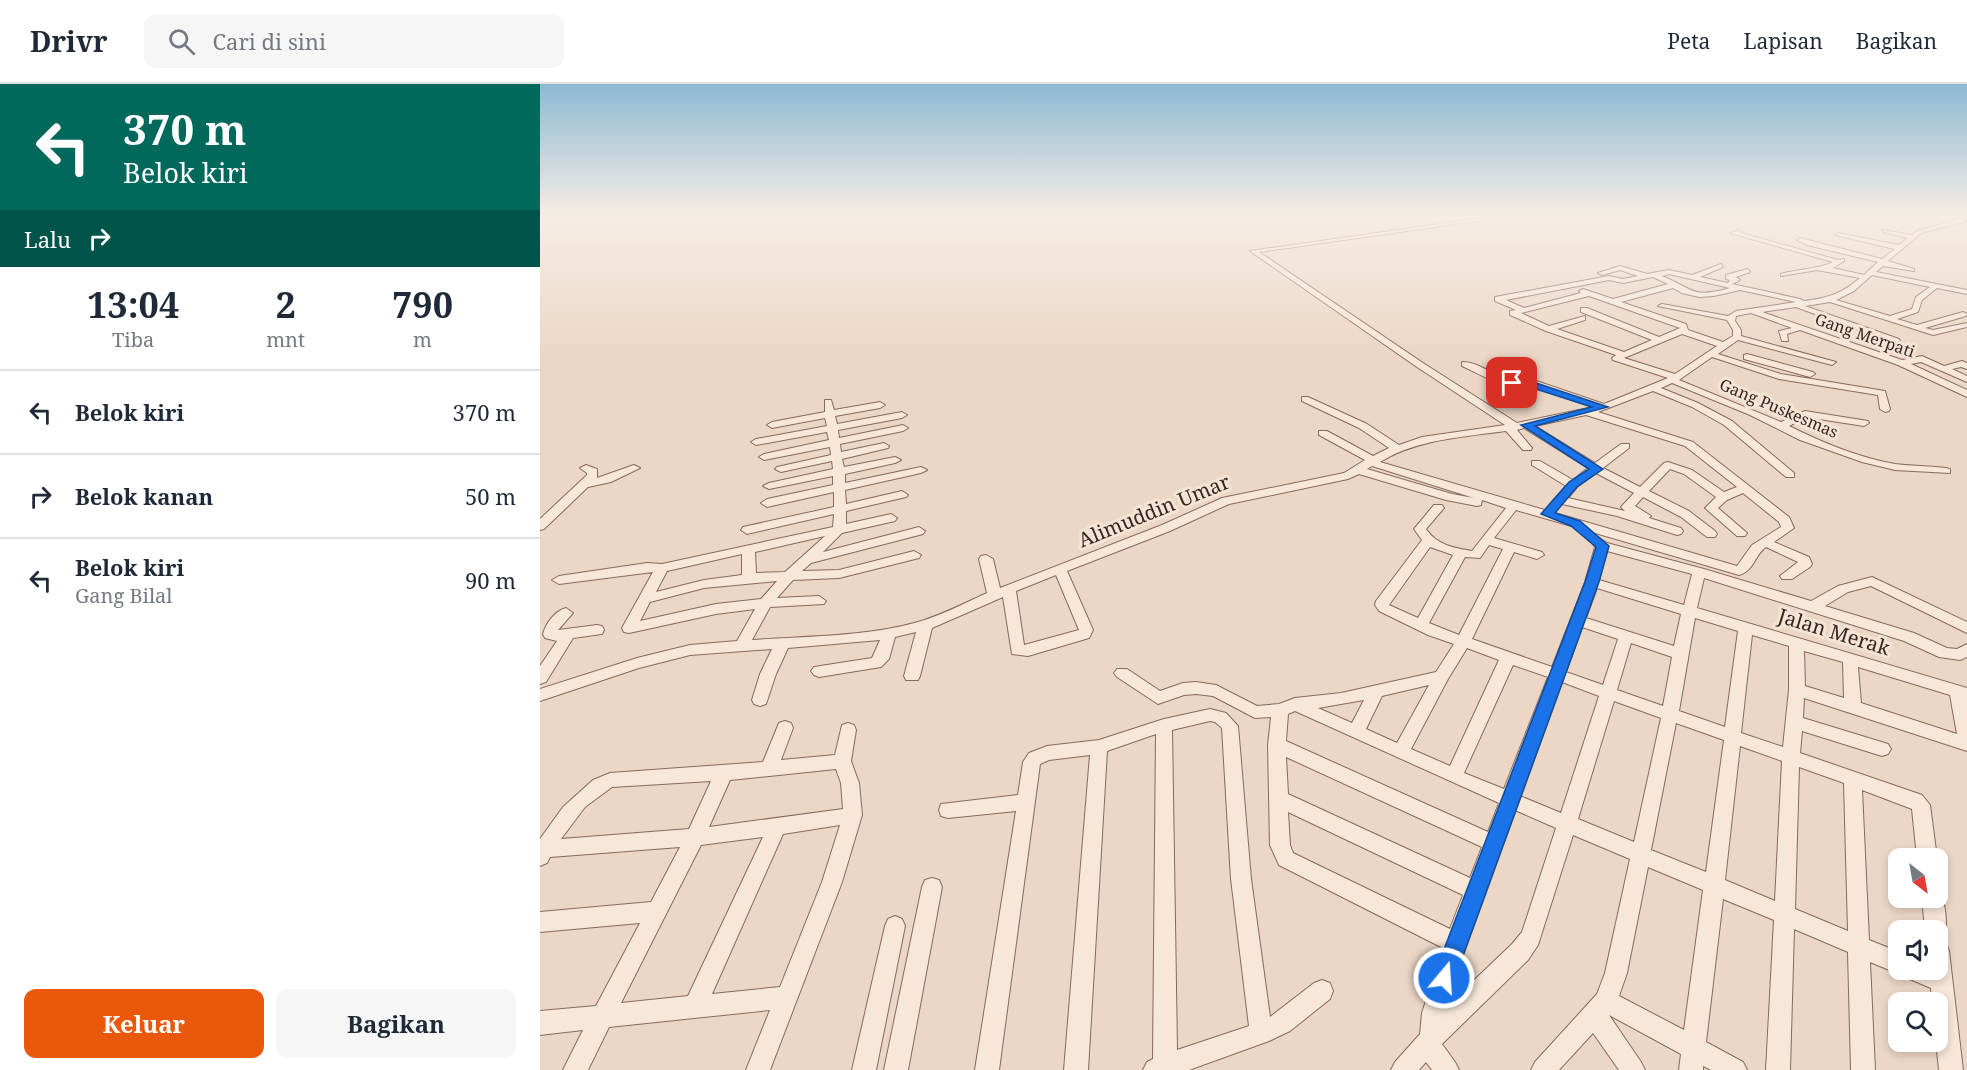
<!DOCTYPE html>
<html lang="id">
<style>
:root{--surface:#fff;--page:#f6f6f7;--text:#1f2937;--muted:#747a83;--line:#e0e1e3;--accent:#ea580c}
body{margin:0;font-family:"Noto Serif",serif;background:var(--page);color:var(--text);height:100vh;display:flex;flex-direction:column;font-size:22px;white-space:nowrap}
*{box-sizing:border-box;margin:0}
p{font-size:20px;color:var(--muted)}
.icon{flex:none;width:33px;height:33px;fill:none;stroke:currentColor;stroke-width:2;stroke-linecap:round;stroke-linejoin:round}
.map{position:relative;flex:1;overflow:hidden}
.details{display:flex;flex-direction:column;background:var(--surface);width:540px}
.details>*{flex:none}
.guide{background:#00695c;color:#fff;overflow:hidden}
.needle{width:39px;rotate:149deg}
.buttons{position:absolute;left:1348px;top:764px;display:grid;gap:12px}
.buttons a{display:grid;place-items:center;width:60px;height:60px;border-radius:12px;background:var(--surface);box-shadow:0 3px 9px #0003;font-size:30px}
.pin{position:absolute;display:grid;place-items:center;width:51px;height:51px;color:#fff;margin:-26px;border-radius:12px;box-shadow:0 3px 9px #0006}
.me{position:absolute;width:66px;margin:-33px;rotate:18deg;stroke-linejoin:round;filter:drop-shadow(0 0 4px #0008)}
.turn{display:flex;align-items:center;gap:21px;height:126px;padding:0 24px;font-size:27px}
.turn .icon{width:78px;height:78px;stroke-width:2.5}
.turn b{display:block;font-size:42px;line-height:51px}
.then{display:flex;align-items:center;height:57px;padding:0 24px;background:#0003;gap:12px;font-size:22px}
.eta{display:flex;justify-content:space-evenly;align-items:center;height:102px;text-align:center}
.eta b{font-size:36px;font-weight:700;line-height:42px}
.primary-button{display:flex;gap:12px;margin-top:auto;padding:12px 24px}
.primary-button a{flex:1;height:69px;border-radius:12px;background:var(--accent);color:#fff;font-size:24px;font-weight:700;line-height:69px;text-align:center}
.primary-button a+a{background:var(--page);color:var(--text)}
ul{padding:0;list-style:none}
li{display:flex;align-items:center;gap:18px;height:84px;padding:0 24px;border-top:2px solid var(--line)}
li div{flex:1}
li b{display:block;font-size:22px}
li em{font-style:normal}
header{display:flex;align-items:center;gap:36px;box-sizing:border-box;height:84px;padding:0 30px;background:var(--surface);border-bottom:2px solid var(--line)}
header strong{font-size:28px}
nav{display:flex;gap:33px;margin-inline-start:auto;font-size:21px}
.search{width:420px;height:54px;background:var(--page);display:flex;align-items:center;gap:15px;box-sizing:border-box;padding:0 21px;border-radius:12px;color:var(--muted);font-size:22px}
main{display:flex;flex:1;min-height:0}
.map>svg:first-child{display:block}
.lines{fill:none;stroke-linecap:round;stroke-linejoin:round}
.minor-casing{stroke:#87695d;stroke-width:2}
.highway-casing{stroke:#553931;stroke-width:2}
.minor{fill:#f7e7d9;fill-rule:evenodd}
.highway{fill:#d6825c;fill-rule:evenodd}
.route{fill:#1a73e8;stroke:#114b97;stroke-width:1.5}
.labels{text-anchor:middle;stroke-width:6;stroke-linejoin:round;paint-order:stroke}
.far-street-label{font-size:16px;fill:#382520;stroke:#f4e4d6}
.street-label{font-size:20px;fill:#382520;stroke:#f4e4d6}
</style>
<header>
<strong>Drivr</strong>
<div class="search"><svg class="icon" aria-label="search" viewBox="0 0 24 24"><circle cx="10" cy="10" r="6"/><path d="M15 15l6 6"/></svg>Cari di sini</div>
<nav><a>Peta</a><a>Lapisan</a><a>Bagikan</a></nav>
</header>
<main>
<section class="details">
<div class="guide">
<div class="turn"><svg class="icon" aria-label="left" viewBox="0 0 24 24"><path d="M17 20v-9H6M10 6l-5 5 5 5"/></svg><div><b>370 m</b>Belok kiri</div></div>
<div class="then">Lalu<svg class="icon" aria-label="right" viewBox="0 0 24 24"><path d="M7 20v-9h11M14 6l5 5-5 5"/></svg></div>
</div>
<div class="eta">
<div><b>13:04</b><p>Tiba</p></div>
<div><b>2</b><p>mnt</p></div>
<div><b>790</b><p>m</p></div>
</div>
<ul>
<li><svg class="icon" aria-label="left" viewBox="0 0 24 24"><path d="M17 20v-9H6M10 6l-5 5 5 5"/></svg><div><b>Belok kiri</b></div><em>370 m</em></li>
<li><svg class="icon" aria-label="right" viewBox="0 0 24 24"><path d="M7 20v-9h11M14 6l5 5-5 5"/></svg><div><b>Belok kanan</b></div><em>50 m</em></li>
<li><svg class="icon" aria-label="left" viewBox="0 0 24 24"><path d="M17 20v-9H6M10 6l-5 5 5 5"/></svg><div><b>Belok kiri</b><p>Gang Bilal</p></div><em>90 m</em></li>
</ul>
<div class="primary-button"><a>Keluar</a><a>Bagikan</a></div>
</section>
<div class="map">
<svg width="1427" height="986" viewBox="0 0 1427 986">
<rect width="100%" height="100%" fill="#ecd7c6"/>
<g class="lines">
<defs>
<path id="minor" d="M962 131H979L719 168 883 279 977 339 1053 323 985 300C962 305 942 291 922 282V278C939 277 955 294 973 296L969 293 971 291 985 283H991V287L982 292 1064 320 1128 294 1073 276 1072 274 1076 271 1006 247 970 231V227L976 226 955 217V213L1069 192 1083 195 1098 192 1080 186 1062 191 1058 189 1080 182 1107 190 1129 186 1152 191 1181 180 1183 183 1160 193 1188 199 1190 196 1186 195V191L1208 185 1210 188 1196 193 1200 196 1192 200 1260 215 1264 217C1288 214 1301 210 1320 194L1277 186 1241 192V190C1254 186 1283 184 1293 178L1190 149 1199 146 1201 149 1298 176 1304 175V177L1293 184 1324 191 1338 178 1267 161 1257 156 1260 154 1342 175 1355 165 1295 151 1298 149 1359 161 1368 154 1343 148V146L1372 151 1377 147 1427 133V137L1381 149 1348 177 1374 185V187L1343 182 1336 188 1427 206V210L1397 204 1382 216 1378 228 1357 235 1377 241 1423 228 1427 230 1426 232 1385 244 1393 246 1427 239V243L1393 251 1290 218 1265 222 1359 255 1360 257 1356 260 1256 223 1222 228 1362 276 1382 272 1404 282 1422 277 1427 279V285L1421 283 1412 285 1427 292V298L1381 278 1371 280 1427 306V313L1358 281 1260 246 1247 250 1248 257H1242L1239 247 1252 244 1211 229 1196 232 1195 237 1201 246V252L1296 278 1292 281 1198 256 1178 270 1241 290 1345 307 1350 325 1349 327 1345 328 1340 325 1338 311 1239 295 1172 273 1139 296 1241 338 1265 327 1328 337 1329 339 1324 342 1266 333 1249 342C1281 358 1319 374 1355 380 1371 382 1389 382 1406 384L1410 385V389L1355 386 1322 378 1260 356 1210 331 1132 299 1121 304 1158 319 1192 337 1254 389V393H1246L1184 341 1152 323 1113 307 1058 328 1153 358 1249 433 1254 444 1234 458 1269 473 1272 480 1270 483 1252 495H1242L1240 492 1258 478 1226 463C1214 472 1214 487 1199 491L976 426 954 454 1002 468 1004 471 997 475 974 468 932 555 1012 583 1045 498 1055 463 1050 456 1056 452 1067 459 1164 485 1271 517 1298 502 1332 493 1427 538V549L1331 502 1308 508 1285 522 1374 549 1407 564 1417 565 1427 560V573L1420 576 1399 573 1364 557 1164 494 1157 524 1427 604V667L1264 614 1263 634 1348 660 1351 665 1348 670 1342 672 1262 647 1260 669 1382 711 1390 721 1397 774H1377L1372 725 1322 706 1329 856 1359 868V885H1398V856L1406 859 1409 867 1423 986H1399L1396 957H1398V918H1392L1391 904 1365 893 1363 888 1359 890 1330 878 1335 986H1311L1308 868 1254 845 1250 986H1226L1234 836 1183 815 1166 958 1203 978 1207 986H1171L1163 982V986H1139L1141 970 1069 931 1101 978 1105 986H1079L1053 949 1019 986H991L995 978 1057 910 1065 889 1090 775 1033 751 998 861 988 876 902 960 915 978 919 986H892L886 978 879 986H851L855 978 880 950 882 929 903 864 739 781 730 761 728 661 731 633 715 634 673 612 656 610 644 611 618 620 577 593 574 589 577 585H587L620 607 643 599 656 598 676 601 717 622 739 620 755 614 801 609 896 588 914 560 888 551 839 527 835 521 836 517 882 456 874 445 894 421H902L904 424 886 445C897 461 914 464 932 467L966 424 942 416 941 421 937 422 906 416 819 390 808 395 689 420 630 447 527 487 553 546 549 554 488 572 472 570 463 513 392 544 380 592 378 596H366L364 592 376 548 355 553 349 575 341 583 279 593 274 591 271 587 274 583 332 574 340 556 248 564 236 590 226 620 220 622 214 620 212 616 220 590 232 565 150 571 99 584 0 617V605L97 574 150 561 197 557 215 525 176 530 89 549 84 548 82 544 113 488 19 500 12 496 19 492 107 479 122 480 293 443 294 430 207 450 201 446 203 443 294 423V408L227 423 221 419 227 415 293 401V392L229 405 223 402 229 399 293 385 292 377 241 388 235 385 237 383 291 371 290 363 224 376 219 373 224 370 289 356 287 348 216 361 211 358 216 355 287 342 285 334 232 344 227 341 232 338 285 328V316H291L294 326 340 318 345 321 340 324 295 332 297 340 362 328 367 331 362 334 298 346 299 354 363 341 368 344 363 347 300 360 301 368 344 359 349 362 348 364 302 375 304 383 355 373 361 376 355 379 305 390V399L381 383 387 386 381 389 305 406 306 420 362 407 368 411 366 413 306 427V440L351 430 357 434 355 437 302 449 283 468 379 443 385 447 383 450 271 479 262 487 299 486 374 467 381 471 379 474 299 494 253 496 237 514 279 512 286 517 284 520 230 523 212 556C267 552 325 553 378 538 402 531 425 519 447 509L439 475 441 472 446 471 453 475 460 504 622 441 682 414 804 389 825 376 779 351V347H787L833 372 849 364 819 344 762 317V313H768L827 340 859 361 882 353 965 341 877 283 710 167ZM1129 190 1190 204C1151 215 1154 205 1122 192ZM1332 191 1390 203 1376 213 1372 225 1350 232 1296 216 1314 207ZM1113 193 1128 200 1073 215 1043 205 1039 207 1041 209 984 224 966 216 1069 196 1083 199ZM1133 204 1142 209 1159 213 1174 212 1200 206 1256 218 1196 227 1188 232 1122 220 1118 222 1187 236 1193 246V252L1183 258 1148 246 1146 240 1081 218ZM1049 212 1140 244 1119 253 1047 224H1041V228L1112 256 1084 268 1017 245 1045 236V232L1009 242 981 229ZM1142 250 1177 262 1135 290 1084 274ZM1046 331 1145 362 1197 403 1184 408 1152 386 1128 378 1124 379 1100 403 1063 384 1089 364V360H1081L1055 379 995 342ZM984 344 1048 384 1033 396 1000 377H992V381L1026 402 1010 420 1012 423 1016 424 1022 420 1077 432 1137 451 1141 450 1143 447 1141 444 1109 434 1111 432 1095 422 1103 413 1141 433 1167 453H1175L1177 450 1175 447 1149 427 1109 407 1130 385 1144 390 1176 413 1165 424 1197 452H1205L1207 449 1178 424 1187 416 1203 409 1239 438 1241 443 1212 461 1197 482 840 378C877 355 924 353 966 347L983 366H991L992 364 977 346ZM832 382 934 414 912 410 827 385ZM1056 389 1094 409 1081 423 1085 427 1028 414 1037 403ZM285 452 245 488 216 489 215 468ZM949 461 963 465 919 551 889 539 925 473 940 474ZM890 463 913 471 878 534 849 521ZM1067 467 1152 490 1144 521 1059 496ZM202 470V491L164 496 116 508 127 487ZM516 491 539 546 484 561 476 507ZM237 497 221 515 176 520 100 537 110 518 164 504ZM1057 504 1141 530 1134 562 1046 534ZM1155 534 1198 547 1185 643 1139 627ZM1042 543 1078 555 1063 601 1026 588ZM1212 551 1249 562V606L1243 663 1201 649ZM1091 559 1132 573 1123 622 1077 606ZM927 564 959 576 910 682 871 665 908 595ZM1264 567 1303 578 1304 614 1265 602ZM973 581 1008 593 964 705 924 689ZM1318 583 1410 611 1417 650 1321 619ZM1022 598 1059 612 1021 729 980 712ZM889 601 857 659 826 645 842 612ZM824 616 812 639 778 624ZM1074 617 1121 634 1094 758 1038 735ZM755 627 959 719 948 748 746 657 748 630ZM1136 639 1184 656 1166 788 1111 766ZM1200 662 1242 677 1235 817 1185 796ZM746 673 942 763 930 794 748 710ZM1259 683 1304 699 1308 847 1255 825ZM975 726 1016 744 982 848 972 860 906 923 926 859ZM748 728 923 811 910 845 753 769 750 761ZM1108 783 1163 806 1144 946 1079 912 1087 889Z
M1207 270 1273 288 1275 290 1270 293 1204 275V271Z
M46 381 57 385V394L94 381 100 384 71 398 48 403 4 445 0 446V435L47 391V389L40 384Z
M26 524 33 529 18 546 57 541 62 542 64 546 62 550 33 554 6 598 0 600V582L17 557 5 554 3 550C6 539 15 527 26 524Z
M670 625 686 629 698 642 711 795 730 933 774 899 782 896 790 899 793 907 790 915 750 947 729 957 649 986H603L607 978 613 975 616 650 567 667 548 986H524L550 671 509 676 500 680 459 986H435L476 727 408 734 401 732 399 726 401 720 478 711 483 678 489 669 507 662 559 656 624 635ZM670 637 675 638 682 644 691 795 709 942 637 966 632 646Z
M245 637 251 639 253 644 241 676 295 671 302 641 308 639 314 641 316 646 311 677 319 699 322 731 302 798 230 986H206L230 926 69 943 48 986H23L43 946 0 951V927L56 922 100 839 0 848V828L111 818 140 763 10 773 7 779 0 782V755L23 723 53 696 70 689 223 678 239 639ZM296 685 301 699 303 725 169 743 190 696ZM171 697 149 745 21 755 45 723 72 703ZM300 741 282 798 240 903 172 910 243 750ZM223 753 148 912 81 919 161 761Z
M392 794 399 796 402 803 368 986H344L382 803 385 796Z
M1398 806C1405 816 1409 841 1403 853L1398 855V846H1385L1382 813H1398Z
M355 832 362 835 365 842 336 986H312L345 842 348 835Z"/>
<path id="highway" d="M1414 131 1427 132V138L1415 133Z"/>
</defs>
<use href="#minor" class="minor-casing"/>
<use href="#highway" class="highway-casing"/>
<use href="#minor" class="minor"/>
<use href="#highway" class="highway"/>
</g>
<linearGradient id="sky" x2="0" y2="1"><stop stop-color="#8eb9d3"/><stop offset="0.49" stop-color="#f6ede5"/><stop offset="1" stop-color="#f6ede5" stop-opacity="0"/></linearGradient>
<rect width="1427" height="269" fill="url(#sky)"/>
<path class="route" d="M984 295 1068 323 995 342 1063 385 1037 403 1015 429 1040 437 1069 462 1059 498 915 894 912 902 904 905 896 902 893 894 1045 498 1056 463 1031 442 1001 430 1029 398 1049 385 981 341 1052 323 983 301 972 302 967 299Z"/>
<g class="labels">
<g class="far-street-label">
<text transform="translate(1325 251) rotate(19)" y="6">Gang Merpati</text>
<text transform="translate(1239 324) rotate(23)" y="6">Gang Puskesmas</text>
</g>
<g class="street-label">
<text transform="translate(614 427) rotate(-22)" y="7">Alimuddin Umar</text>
<text transform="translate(1294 548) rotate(17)" y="7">Jalan Merak</text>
</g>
</g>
</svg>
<div class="buttons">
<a><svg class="needle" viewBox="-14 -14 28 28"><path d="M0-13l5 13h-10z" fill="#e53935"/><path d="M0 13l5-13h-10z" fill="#747a83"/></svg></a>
<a><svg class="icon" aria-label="sound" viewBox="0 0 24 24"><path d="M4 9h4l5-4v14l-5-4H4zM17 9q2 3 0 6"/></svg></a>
<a><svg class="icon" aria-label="search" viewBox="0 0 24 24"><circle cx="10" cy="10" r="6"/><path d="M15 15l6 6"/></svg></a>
</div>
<div class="pin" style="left:972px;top:299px;background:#d93025"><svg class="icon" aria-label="arrive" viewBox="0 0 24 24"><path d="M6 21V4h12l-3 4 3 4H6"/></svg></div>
<svg class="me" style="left:904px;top:894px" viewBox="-20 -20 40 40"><circle r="17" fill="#1a73e8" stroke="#fff" stroke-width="3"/><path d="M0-11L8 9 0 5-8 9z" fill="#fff"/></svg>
</div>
</main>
